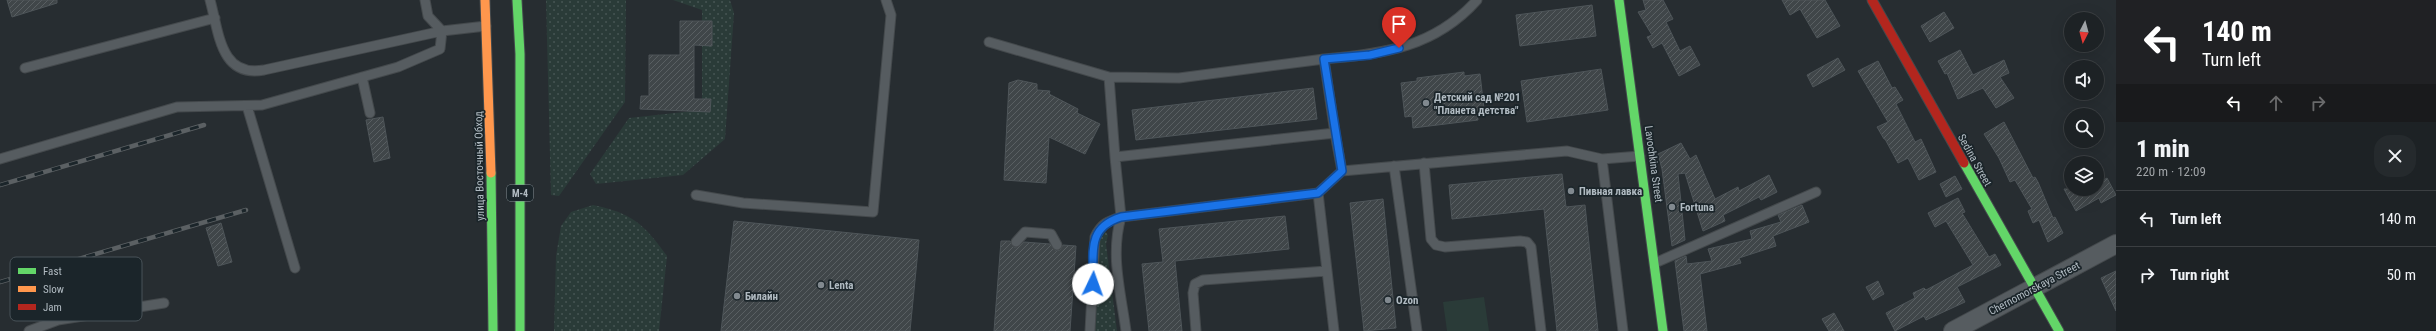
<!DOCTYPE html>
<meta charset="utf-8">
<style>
:root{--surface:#1d2225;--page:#252a2d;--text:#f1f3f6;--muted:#a0a4a7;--line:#3b3f42}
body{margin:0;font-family:"Roboto Condensed",sans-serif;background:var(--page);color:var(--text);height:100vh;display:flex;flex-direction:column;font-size:15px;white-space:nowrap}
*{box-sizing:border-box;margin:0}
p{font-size:13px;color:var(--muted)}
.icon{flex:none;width:22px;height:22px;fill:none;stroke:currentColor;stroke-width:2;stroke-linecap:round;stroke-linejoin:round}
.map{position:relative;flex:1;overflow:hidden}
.sheet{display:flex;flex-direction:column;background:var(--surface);width:320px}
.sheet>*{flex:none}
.hud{background:#202124;color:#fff;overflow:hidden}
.needle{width:26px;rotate:186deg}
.fabs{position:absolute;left:2064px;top:12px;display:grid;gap:8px}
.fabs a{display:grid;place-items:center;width:40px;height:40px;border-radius:50%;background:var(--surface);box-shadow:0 4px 16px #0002,0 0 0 1px var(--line);font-size:20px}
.pin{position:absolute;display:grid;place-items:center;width:34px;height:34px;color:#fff;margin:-41px -17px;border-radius:50% 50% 50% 0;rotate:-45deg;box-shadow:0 0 4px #0007}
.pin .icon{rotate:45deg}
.me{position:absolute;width:44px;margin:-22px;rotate:3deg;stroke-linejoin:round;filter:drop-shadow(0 0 3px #0008)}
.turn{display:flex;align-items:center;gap:14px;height:84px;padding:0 20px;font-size:18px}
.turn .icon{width:52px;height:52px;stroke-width:2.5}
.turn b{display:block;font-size:28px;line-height:34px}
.lanes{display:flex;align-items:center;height:38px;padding:0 20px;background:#0003;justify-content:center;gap:20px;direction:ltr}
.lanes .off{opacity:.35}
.round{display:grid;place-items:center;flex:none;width:42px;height:42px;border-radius:16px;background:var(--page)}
.head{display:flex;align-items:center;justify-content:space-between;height:68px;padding:0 20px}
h1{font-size:24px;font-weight:800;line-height:30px}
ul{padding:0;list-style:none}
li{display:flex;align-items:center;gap:12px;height:56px;padding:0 20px;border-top:1px solid var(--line)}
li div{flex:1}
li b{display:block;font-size:15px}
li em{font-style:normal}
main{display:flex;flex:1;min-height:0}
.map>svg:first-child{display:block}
.grass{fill:url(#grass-dots)}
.pitch{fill:#2a3b38}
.building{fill:url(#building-hatch);stroke:#4e5559}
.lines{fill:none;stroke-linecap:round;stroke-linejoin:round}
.lane-casing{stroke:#44494c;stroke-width:11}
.street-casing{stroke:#44494c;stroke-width:20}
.fast-casing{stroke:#44494c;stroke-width:11}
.slow-casing{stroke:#44494c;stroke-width:11}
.jam-casing{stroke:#44494c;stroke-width:11}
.lane{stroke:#565c60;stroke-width:9}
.street{stroke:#565c60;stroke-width:18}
.fast{stroke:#63d668;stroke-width:9}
.slow{stroke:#ff974d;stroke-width:9}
.jam{stroke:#b3261e;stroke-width:9}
.rail-casing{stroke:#5b6063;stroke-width:4.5}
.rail{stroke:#1b252a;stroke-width:3;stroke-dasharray:9;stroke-linecap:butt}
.route-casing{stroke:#114b97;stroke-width:10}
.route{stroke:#1a73e8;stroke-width:7}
.poi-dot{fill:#81898f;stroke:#1b252a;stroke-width:1.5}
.labels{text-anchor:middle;stroke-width:3.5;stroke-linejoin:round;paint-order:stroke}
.shield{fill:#1b252a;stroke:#848e94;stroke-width:1}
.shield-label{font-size:10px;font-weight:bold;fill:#b1bbc2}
.poi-label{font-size:11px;font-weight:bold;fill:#b1bbc2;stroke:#1b252a;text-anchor:start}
.street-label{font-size:11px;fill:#b1bbc2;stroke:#1b252a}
.key{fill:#1b252a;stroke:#485258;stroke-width:1}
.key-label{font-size:11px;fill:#b1bbc2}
</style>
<main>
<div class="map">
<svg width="2116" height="331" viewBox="0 0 2116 331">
<defs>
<pattern id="grass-dots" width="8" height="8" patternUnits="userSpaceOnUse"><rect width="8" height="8" fill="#2a3b38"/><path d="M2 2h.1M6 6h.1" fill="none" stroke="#465553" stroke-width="1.8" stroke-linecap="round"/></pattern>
<pattern id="building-hatch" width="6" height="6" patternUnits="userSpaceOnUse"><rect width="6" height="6" fill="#404649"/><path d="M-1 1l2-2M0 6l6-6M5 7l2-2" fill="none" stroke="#595f62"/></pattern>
</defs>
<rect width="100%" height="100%" fill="#272d31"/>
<path class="grass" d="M546 0H626L625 102 559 196 551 195Z
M673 0H730L734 13 725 139 683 175 596 184 590 174 629 118 702 110V10Z
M593 205C632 213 644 224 667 256L659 331H554L556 256 561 226 571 212Z
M1104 230 1108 235 1106 244 1117 331H1094L1098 239Z"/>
<path class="pitch" d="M1484 297 1489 331H1447L1443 302Z"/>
<path class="building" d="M7 0H57V3L12 17Z
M1643 0H1663L1673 19 1666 22 1680 51 1690 46 1700 65 1679 76 1662 43 1653 48 1647 37 1652 35 1638 12 1646 10Z
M1782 0H1825L1840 26 1817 38 1800 9 1790 15Z
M1592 5 1596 36 1520 46 1516 15Z
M1944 12 1954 28 1930 42 1921 26Z
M680 21H712V46L694 45V99H711L710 112 640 109 641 96H649V55H680Z
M1960 50 1973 75 2004 60 2009 73 2000 77 2014 98 1996 108 1983 88 1958 99 1947 73 1945 74 1938 61Z
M1838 58 1845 70 1813 87 1807 75Z
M1878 61 1892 88 1895 87 1903 100 1896 104 1915 142 1921 139 1936 172 1919 180 1908 158 1898 163 1885 139H1884L1877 127 1888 122 1858 71Z
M1601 69 1608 110 1527 122 1521 81Z
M1464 72V76L1480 74 1484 109 1477 110 1478 120 1413 128 1412 116 1405 117 1401 83 1417 81V78Z
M1018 80 1037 84V90L1050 91 1049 94 1078 109 1077 113 1100 124 1085 154 1049 137 1046 183 1004 180 1009 83Z
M1313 88 1317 119 1136 140 1132 110Z
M383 117 390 158 374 162 366 120Z
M2004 122 2033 178 2035 177 2038 182 2053 218 2055 217 2063 233 2048 242 2039 220 2033 223 2028 211 2032 209 2015 180 2010 182 1999 158 1984 134Z
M1681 143 1690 159 1696 155 1715 199 1738 187 1739 191 1769 175 1777 192 1761 200 1759 197 1723 215 1725 221 1703 231 1685 173 1678 174 1685 240 1672 246 1662 169 1658 154Z
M1562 174 1566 207 1585 205 1598 331H1557L1544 209 1452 219 1449 185Z
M1955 176 1962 189 1946 197 1940 184Z
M2107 178 2116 195 2101 203 2099 198 2076 211 2064 189H2097V184Z
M1958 198 1965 212 1962 213 1989 257 1995 254 2001 265 1957 287 1965 302 1926 320 1924 316 1895 331 1886 313 1915 298 1913 293 1924 288 1926 290 1973 265 1946 221 1935 227 1928 213Z
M1383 199 1396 328 1364 331 1350 203Z
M1802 205 1809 222 1773 236 1776 246 1739 258 1741 263 1700 274 1707 331H1684L1675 261 1686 256 1687 264 1712 261 1708 249 1752 239 1750 231 1781 222 1778 215Z
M1285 216 1289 249 1175 261 1182 331H1149L1142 264 1163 262 1159 229Z
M734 221 919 240 910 331H721Z
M221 223 232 262 218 266 206 228Z
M1001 241H1010L1015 248 1024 242 1050 244 1056 251 1060 250 1063 245 1076 246 1070 331H994Z
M2116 271V311L2101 278Z
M1878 281 1884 294 1873 300 1866 287Z
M1834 313 1844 331H1829L1822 319Z"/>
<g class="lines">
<defs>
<path id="lane" d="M425 0 428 16 442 31 486 26
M989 42 1109 77
M1324 59C1384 54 1435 47 1477 0
M25 68 215 18
M362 77 370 113
M247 106 295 268
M1335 133 1324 59 1179 78 1109 77 1115 157 1335 133 1342 171
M1115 157 1121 217 1318 193 1342 171 1567 151 1602 159 1623 331
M0 159 177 107 262 105 398 67 440 49 442 31 264 70C220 78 219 32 210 0
M1602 159 1640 156
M1424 163 1431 239 1436 245 1445 247 1520 241 1527 242 1531 247 1541 331
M1394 166 1417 331
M1318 193 1334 331
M696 195 743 203 873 212 891 15 886 0
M1121 217C1110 255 1121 293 1126 331
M1016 242 1025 232 1051 234 1057 245
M1655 263 1816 192
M29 331 58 320 164 303
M1090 331 1095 237C1101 224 1108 221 1121 217
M1196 331 1193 293 1195 284 1203 280 1327 271"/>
<path id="street" d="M1953 331 2116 244"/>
<path id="fast" d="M517 0 520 54V331
M1619 0 1663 331
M1964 163 2059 331
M491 173 493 331"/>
<path id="slow" d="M485 0 491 173"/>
<path id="jam" d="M1872 0 1964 163"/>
</defs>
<use href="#lane" class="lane-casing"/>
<use href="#street" class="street-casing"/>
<use href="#fast" class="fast-casing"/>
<use href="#slow" class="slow-casing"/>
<use href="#jam" class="jam-casing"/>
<use href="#lane" class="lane"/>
<use href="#street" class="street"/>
<use href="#fast" class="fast"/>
<use href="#slow" class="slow"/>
<use href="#jam" class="jam"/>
<defs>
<path id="rail" d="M0 185 204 125
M0 282 246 210"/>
</defs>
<use href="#rail" class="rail-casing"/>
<use href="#rail" class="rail"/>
</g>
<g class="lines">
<defs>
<path id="route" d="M1093 284C1094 253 1086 228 1121 217L1318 193 1342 171 1324 59 1370 55 1399 48"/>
</defs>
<use href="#route" class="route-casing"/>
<use href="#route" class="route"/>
</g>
<g class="poi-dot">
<circle cx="1426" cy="103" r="4"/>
<circle cx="1571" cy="191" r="4"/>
<circle cx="1672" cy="207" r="4"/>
<circle cx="821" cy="285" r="4"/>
<circle cx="737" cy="296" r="4"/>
<circle cx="1388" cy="300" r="4"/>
</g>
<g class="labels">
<rect class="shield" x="507" y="185" width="26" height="16" rx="3"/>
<g class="shield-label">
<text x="520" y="197">М-4</text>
</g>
<g class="poi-label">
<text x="1434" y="101">Детский сад №201<tspan x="1434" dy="13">"Планета детства"</tspan></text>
<text x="1579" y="195">Пивная лавка</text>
<text x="1680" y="211">Fortuna</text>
<text x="829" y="289">Lenta</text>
<text x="745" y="300">Билайн</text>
<text x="1396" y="304">Ozon</text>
</g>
<g class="street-label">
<text transform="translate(1975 160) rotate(61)" y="4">Sedina Street</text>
<text transform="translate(1654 164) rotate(82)" y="4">Lavochkina Street</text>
<text transform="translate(479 166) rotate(-91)" y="4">улица Восточный Обход</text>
<text transform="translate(2034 288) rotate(-28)" y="4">Chernomorskaya Street</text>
</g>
</g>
<rect x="10" y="257" width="132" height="64" rx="6" class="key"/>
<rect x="18" y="268" width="18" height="6" fill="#63d668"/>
<rect x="18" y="286" width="18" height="6" fill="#ff974d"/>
<rect x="18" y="304" width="18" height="6" fill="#b3261e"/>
<g class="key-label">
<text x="43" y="275">Fast</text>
<text x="43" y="293">Slow</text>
<text x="43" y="311">Jam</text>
</g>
</svg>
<div class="fabs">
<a><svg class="needle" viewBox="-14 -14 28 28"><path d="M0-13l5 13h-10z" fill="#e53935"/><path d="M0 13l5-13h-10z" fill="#a0a4a7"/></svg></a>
<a><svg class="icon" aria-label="sound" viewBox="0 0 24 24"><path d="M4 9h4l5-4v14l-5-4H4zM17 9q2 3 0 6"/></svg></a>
<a><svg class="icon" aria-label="search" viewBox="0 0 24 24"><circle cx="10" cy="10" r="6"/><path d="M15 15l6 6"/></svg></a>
<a><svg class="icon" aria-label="layers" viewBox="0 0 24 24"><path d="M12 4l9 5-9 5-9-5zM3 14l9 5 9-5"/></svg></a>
</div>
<div class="pin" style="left:1399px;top:48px;background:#d93025"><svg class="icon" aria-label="arrive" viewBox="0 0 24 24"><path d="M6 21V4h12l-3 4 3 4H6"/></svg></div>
<svg class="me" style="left:1093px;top:284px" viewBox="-20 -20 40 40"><circle r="19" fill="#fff"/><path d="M0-13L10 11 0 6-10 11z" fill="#1a73e8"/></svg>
</div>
<section class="sheet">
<div class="hud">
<div class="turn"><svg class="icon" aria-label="left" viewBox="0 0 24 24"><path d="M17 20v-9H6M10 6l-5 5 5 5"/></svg><div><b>140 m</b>Turn left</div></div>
<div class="lanes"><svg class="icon" aria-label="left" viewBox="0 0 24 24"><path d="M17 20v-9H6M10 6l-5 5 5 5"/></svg><svg class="icon off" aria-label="ahead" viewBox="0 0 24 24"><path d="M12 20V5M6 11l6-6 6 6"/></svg><svg class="icon off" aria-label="right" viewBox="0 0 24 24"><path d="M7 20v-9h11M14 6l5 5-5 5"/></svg></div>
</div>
<div class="head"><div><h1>1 min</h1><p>220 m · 12:09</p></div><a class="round"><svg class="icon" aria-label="close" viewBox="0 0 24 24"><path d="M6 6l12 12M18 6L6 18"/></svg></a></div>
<ul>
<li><svg class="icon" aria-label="left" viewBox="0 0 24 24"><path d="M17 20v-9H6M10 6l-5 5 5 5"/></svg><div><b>Turn left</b></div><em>140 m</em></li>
<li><svg class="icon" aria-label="right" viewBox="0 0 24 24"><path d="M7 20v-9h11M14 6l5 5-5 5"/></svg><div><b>Turn right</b></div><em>50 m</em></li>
</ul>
</section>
</main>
